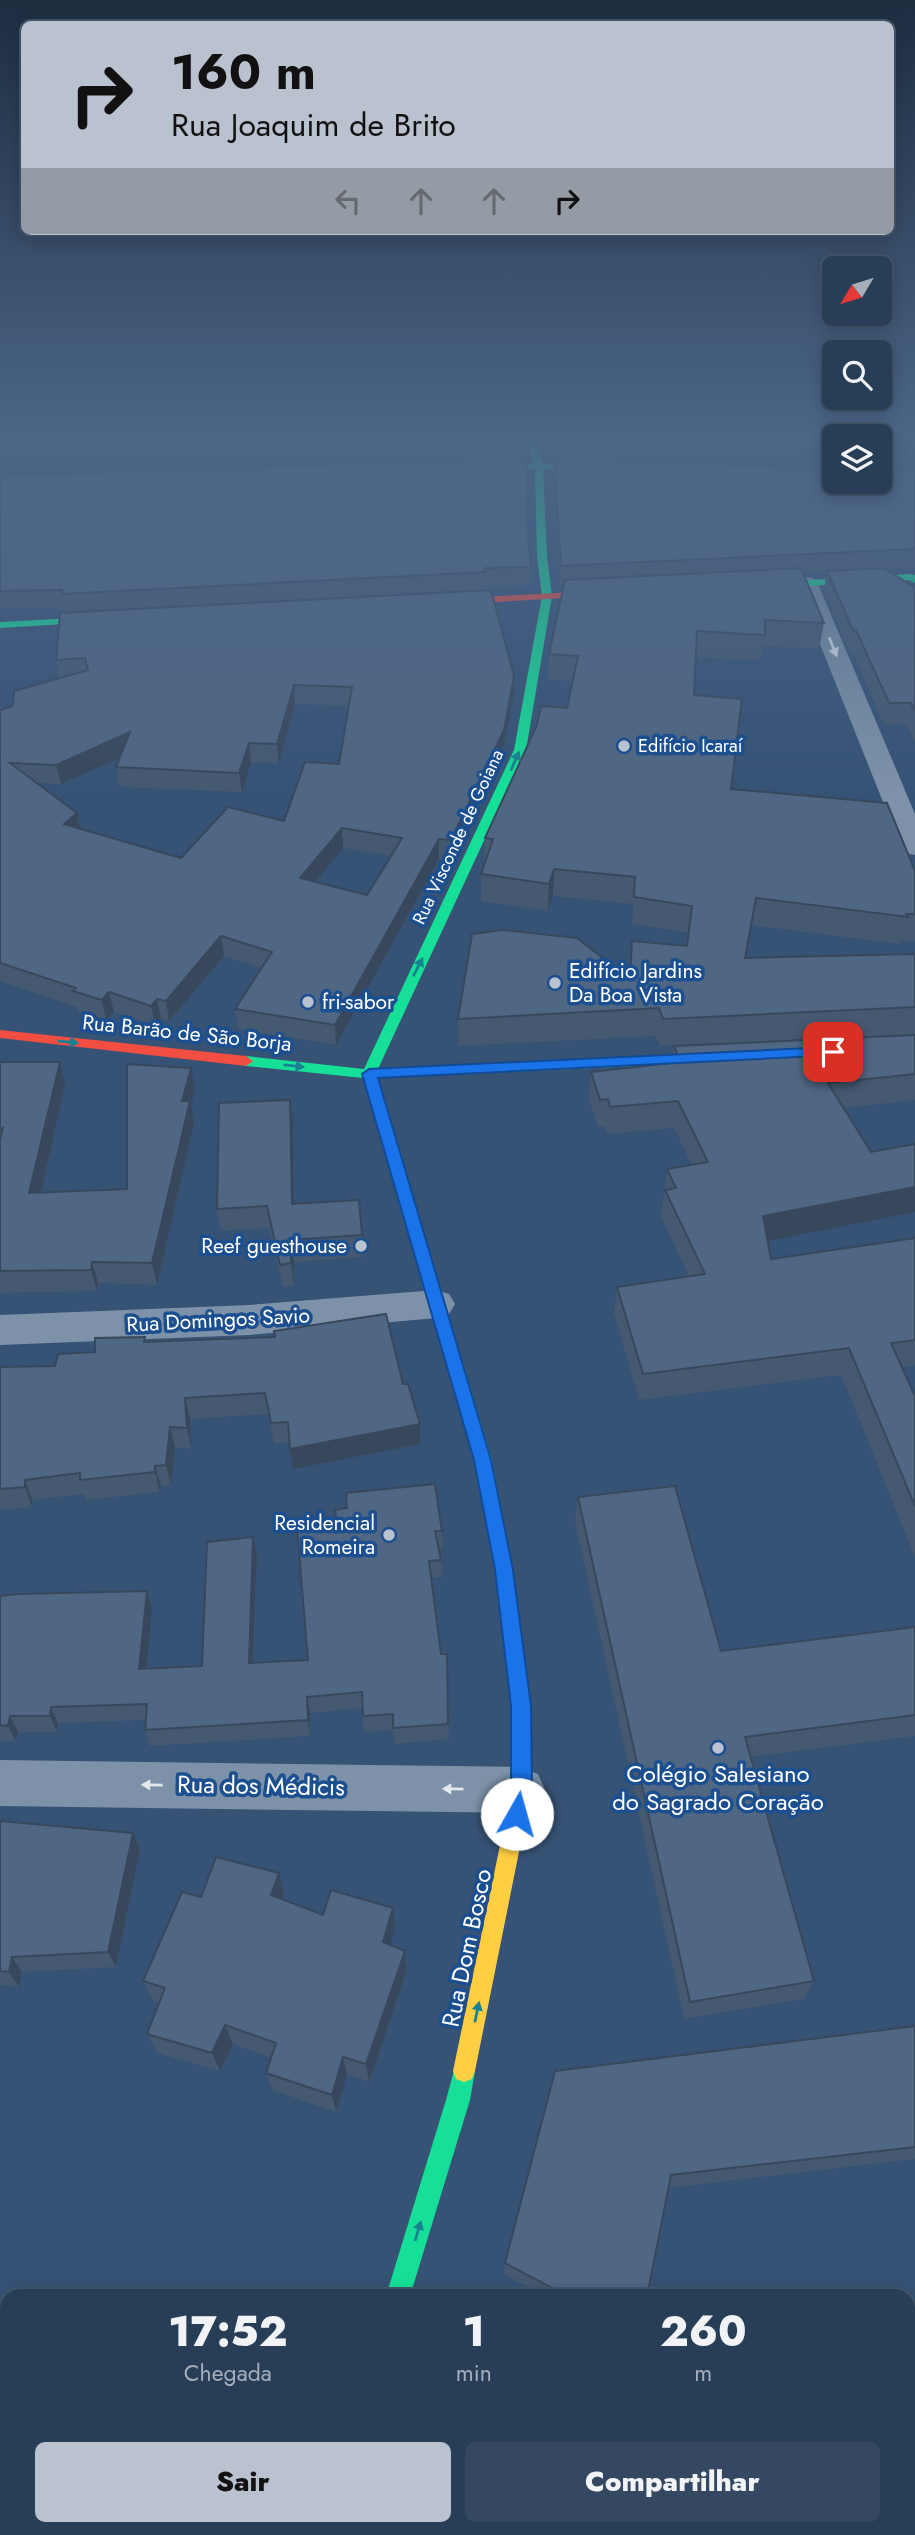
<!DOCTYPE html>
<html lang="pt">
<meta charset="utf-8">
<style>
:root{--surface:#283e57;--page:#344961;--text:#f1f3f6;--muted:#a5aeba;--line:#44576d;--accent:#b9c2ce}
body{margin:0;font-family:Jost,sans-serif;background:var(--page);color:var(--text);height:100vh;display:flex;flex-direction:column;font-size:26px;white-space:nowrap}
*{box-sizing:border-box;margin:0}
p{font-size:23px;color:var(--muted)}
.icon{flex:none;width:38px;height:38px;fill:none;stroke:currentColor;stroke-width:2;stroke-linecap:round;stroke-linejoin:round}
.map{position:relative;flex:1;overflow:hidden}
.panel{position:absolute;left:0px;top:2289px;width:915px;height:247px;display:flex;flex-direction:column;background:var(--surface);border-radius:21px 21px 0 0;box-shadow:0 4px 18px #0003,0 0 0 2px var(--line)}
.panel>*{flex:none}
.banner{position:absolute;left:21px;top:21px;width:873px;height:214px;border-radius:10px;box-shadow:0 4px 18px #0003,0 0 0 2px var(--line);background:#b9c2ce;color:#111;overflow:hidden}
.needle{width:46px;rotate:232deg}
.controls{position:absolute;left:822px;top:256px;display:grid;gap:14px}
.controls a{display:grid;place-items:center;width:70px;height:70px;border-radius:10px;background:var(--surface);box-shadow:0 4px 18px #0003,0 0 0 2px var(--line);font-size:35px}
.pin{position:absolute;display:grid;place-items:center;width:60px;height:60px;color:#fff;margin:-30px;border-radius:14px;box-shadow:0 4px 10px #0006}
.me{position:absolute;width:77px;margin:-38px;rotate:7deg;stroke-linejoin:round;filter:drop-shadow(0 0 5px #0008)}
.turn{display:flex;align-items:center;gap:24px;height:147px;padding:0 35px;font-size:32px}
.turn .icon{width:91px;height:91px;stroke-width:2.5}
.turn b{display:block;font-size:49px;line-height:60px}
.lanes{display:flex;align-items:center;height:66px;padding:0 35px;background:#0003;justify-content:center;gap:35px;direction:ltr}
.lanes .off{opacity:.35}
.eta{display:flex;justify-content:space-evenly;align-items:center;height:119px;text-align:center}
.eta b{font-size:42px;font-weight:800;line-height:49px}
.cta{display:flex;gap:14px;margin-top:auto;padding:14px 35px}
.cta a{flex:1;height:80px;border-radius:10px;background:var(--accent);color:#111;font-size:28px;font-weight:800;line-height:80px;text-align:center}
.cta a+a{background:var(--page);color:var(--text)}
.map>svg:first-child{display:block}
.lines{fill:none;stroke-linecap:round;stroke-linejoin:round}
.street{fill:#7d92a8;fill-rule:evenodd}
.fast{fill:#16e098;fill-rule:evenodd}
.slow{fill:#ffcf43;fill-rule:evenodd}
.jam{fill:#f24e42;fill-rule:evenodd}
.wall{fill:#455971;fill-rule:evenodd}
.shaded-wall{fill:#38485c}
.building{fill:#506783;stroke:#38485c;stroke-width:2;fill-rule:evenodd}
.oneway{fill:#e5e9ee}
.oneway2{fill:#198292}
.route{fill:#1a73e8;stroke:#114b97;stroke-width:2}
.poi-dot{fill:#b9c2ce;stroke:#1b4f8f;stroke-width:2.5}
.labels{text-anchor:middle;stroke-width:7;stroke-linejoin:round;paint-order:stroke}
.far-poi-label{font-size:18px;fill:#fff;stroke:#1b4f8f;text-anchor:start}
.far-street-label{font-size:18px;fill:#fff;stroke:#1b4f8f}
.poi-label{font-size:21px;fill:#fff;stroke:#1b4f8f;text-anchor:start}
.street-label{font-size:21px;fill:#fff;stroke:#1b4f8f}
.near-poi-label{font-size:24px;fill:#fff;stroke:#1b4f8f}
.near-street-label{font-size:24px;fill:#fff;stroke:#1b4f8f}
</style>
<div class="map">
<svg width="915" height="2535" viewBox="0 0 915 2535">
<rect width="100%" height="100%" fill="#365274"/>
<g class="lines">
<path class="street" d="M915 447V460L880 473V460Z
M807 577 815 579 818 584 915 814V855L905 853 901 847 796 584 799 579Z
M436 1290 449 1294 455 1304 449 1314 436 1318 249 1335 0 1345V1315L249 1305Z
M0 1760 521 1767 538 1774 545 1790 538 1806 521 1813 0 1806Z"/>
<path class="fast" d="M526 439H534L543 464 607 466 611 469 607 472 543 469 547 556 552 596 526 750 378 1069 724 1052 731 1057 724 1062 377 1078 492 1460 513 1570 531 1706V1790L525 1814 518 1817 511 1814 508 1807 511 1790V1706L495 1570 474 1460 363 1078 246 1066 239 1061 246 1056 364 1069 514 750 542 596 537 556 535 469 474 471 470 468 474 465 534 464Z
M911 574 915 575V583L909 580 757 589 752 586 757 583Z
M110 616 114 617V621L0 628V622Z
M464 2060 472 2063 475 2071 470 2100 410 2296H386L446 2100 456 2063Z
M312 2529H338L336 2535H310Z"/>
<path class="slow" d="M518 1797 525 1800 528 1807 475 2071 472 2079 464 2082 456 2079 453 2071 508 1807 511 1800Z"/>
<path class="jam" d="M613 590 616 591V595L443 605 438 602 443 599Z
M0 1030 246 1056 253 1061 246 1066 0 1038Z"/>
</g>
<path class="wall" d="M0 439 523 440V457L0 474Z
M542 439H835V481L891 470 895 454 915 447V567L885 569 915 588V743L906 724 884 725 852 651H849L824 591 827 571 803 572 824 623 819 649 763 646 761 661 696 657 694 695 731 789 915 871V942L901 941 900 944 751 925 745 958 915 954V1034L660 1046 656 1036 458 1046V1019L629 978 632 941 686 946 688 933 632 924 633 904 553 896 548 911 481 901V874L484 864 485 838 567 708 573 681 548 680 549 654 565 584H560L553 476 554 458 772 467 550 457Z
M0 476 528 538 531 567V585L485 586V590L65 612V609H0Z
M60 613 514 695 503 749 451 859H439L336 1045 238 1029 235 1009 262 968 224 956 169 1021 161 1019 155 1026 114 1012 106 1020 78 1011 77 1007 0 981V710L13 706 59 678 56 660ZM295 704 349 706 339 764 284 821 181 858 80 828 77 813 37 783 61 784 119 758 116 767 119 787 242 792 251 762 279 763ZM343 848 391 856 367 895 315 882Z
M915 1035V1100L843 1108 871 1152 915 1212 767 1241 771 1259 915 1238V1366L902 1367 915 1396V1557L841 1375 639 1400 614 1313 617 1287 689 1276 661 1217 667 1169 692 1165 674 1128 607 1134 605 1126 598 1127 589 1099 591 1072 671 1063 674 1046Z
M0 1062 65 1084 41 1193 127 1189 195 1090 191 1105 194 1123 157 1285 98 1283 97 1291 0 1293Z
M293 1122 294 1204 359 1200 364 1257 294 1262V1285L283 1287 269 1228 221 1231 217 1209Z
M145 1337 146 1342 403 1384 420 1424V1444L293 1469 290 1443H274L268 1414 190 1419 191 1449 175 1447 171 1485 161 1486 160 1492 86 1500 84 1494 32 1500V1507L0 1510V1367L55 1366 95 1352Z
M578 1497 721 1651 915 1627V1736L751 1757 814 1981 804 1999 684 2019 575 1522Z
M297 1527 442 1531 443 1548 439 1549 441 1560 442 1577 431 1578 441 1654H447L449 1739 394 1744 393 1730 364 1732 362 1708 310 1713V1736L150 1746 145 1730V1720L58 1723 57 1732H18L16 1741H0V1596L147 1591 152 1608 146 1669 202 1666 253 1537 257 1555 253 1663 308 1660Z
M0 1821 140 1850 116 1967 22 1972 19 1987 0 1985Z
M279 1873 284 1895 283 1899 323 1915 393 1908 395 1929 390 1945 405 1951 406 1972 369 2082 347 2075 336 2112 272 2090 266 2073 271 2058 233 2044 220 2071 157 2053 147 2034 159 2003 153 2001 143 1981 201 1897Z
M915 2026V2159L669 2188 647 2296H544L504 2274 505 2263Z
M790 2529H908L915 2535H809Z"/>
<path class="shaded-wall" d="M892 439H915V445L880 459 881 443Z
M514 676V695L503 749 451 859V840Z
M294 685 295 704 279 763 277 744Z
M130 732 133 752 61 784 56 765Z
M249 743 251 762 242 792 239 773Z
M77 813 81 832 64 824Z
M342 828 343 848 302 898 300 878Z
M439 839V859L336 1045 335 1025Z
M554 869 553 896 548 911 549 884Z
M221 936 224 956 169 1021 166 1001Z
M109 992 114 1012 106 1020 102 1000Z
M157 999 161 1019 155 1026 151 1006Z
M60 1062 65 1084 36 1215 29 1193Z
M191 1068 195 1090 191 1105 194 1123 157 1285 152 1263 182 1101Z
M290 1100 293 1122 294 1227 292 1204Z
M915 1187V1212L757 1243 763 1216Z
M291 1240 294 1262V1285L291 1263Z
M92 1262 98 1283 97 1291 91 1270Z
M185 1398 190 1419 191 1449 187 1428Z
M420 1424V1444L293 1469 290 1449Z
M170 1427 175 1447 171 1485 166 1465Z
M155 1466 161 1486 160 1492 155 1472Z
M25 1480 32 1500V1507L25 1487Z
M253 1537 257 1555 252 1680 249 1663Z
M147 1591 152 1608 145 1686 139 1669Z
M307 1697 310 1713V1736L308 1720Z
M51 1707 58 1723 57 1732 50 1716Z
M10 1716 18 1732 16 1741 8 1726Z
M133 1833 140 1850 116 1967 108 1952Z
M279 1873 284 1895 277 1916 271 1895Z
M393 1908 395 1929 385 1963 383 1942Z
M405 1951 406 1972 369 2082 366 2064Z
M12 1957 22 1972 19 1987 9 1972Z
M225 2025 233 2044 220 2071 212 2053Z
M343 2057 347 2075 336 2112 332 2095Z
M7 2341V2385L0 2400V2364Z
M89 2529 99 2530 104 2535H97Z"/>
<path class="building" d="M0 439H523V440L0 457Z
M550 439H835V452L551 440Z
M880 439H892L881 443 880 461Z
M915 447V456L895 454Z
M527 458 528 538 531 567 485 568V572L62 594V590L0 591V476Z
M554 458 835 469V481H880V469L915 471V549L561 566Z
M801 568 824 623 765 620V635L697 631 694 695 742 699 731 789 887 803 915 871V914H906L908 917 756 898 745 958 915 954V1007L663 1019 659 1008 458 1019 472 934 503 930 577 938 630 979 632 941 687 946 692 906 634 897 635 877 554 869 549 884 481 874 493 839 485 838 537 725 541 706 567 708 578 656 549 654 565 580Z
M884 568 915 588V711L911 703H889L856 630H853L827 571Z
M491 590 514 676 504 730 451 840 439 839 335 1025 235 1009 272 952 221 936 166 1001 157 999 151 1006 109 992 102 1000 73 991 76 988 0 963V710L13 706 14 691 88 670 85 658 56 660 60 613ZM294 685 352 687 339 764 305 762 284 821 228 807 181 858 64 824 77 813 10 763 56 765 130 732 116 767 239 773 249 743 277 744ZM342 828 402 838 367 895 300 878Z
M915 1035V1074L828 1083 871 1152 915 1144V1187L763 1216 771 1259 915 1238V1340L891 1343 915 1396V1506L849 1348 643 1374 617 1287 705 1274 665 1190 676 1188 667 1169 708 1162 678 1101 610 1107 608 1099 600 1100 591 1072 680 1062 674 1046Z
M0 1062H60L29 1193 127 1189V1064L191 1068 182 1101H190L152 1263 92 1262 91 1270 0 1271V1139L3 1128 0 1129Z
M290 1100 292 1204 359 1200 362 1235 291 1240V1263L280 1265 267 1206 217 1209 219 1103Z
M386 1314 403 1384H408L420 1424 290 1449 288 1422 271 1423 265 1393 185 1398 187 1428 170 1427 166 1465 155 1466V1472L80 1480V1473L25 1480V1487L0 1489V1367L55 1366 58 1354 95 1352V1338L145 1337 144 1342 275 1337 274 1331Z
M435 1484 442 1531H435L441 1560 429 1561 441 1654H447L448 1724 393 1728V1714L363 1716 362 1692 307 1697 308 1720 145 1730 147 1704 51 1707 50 1716H10L8 1726 0 1725V1596L18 1594 147 1591 139 1669 202 1666 207 1542 253 1537 249 1663 308 1660 297 1527 337 1524 335 1510 347 1508 346 1493Z
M675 1486 721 1651 915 1627V1715L745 1737 814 1981 690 2002 578 1497Z
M0 1821 133 1833 108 1952 12 1957 9 1972 0 1971Z
M216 1857 279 1873 271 1895 323 1915 331 1890 393 1908 383 1942 405 1951 366 2064 343 2057 332 2095 266 2073 276 2043 225 2025 212 2053 147 2034 165 1988 143 1981 182 1892 201 1897Z
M915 2026V2147L671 2175 647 2296H552L554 2289 505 2263 555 2071Z
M0 2300 7 2302V2341L0 2364Z
M908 2373 915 2375V2535H830L811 2529H908Z
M68 2529H74L84 2534 87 2529H89L97 2535H64Z
M456 2529H632L651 2535H454Z"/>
<defs><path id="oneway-solid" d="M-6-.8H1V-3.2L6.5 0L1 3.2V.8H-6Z" transform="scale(1.75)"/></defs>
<g class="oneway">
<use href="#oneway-solid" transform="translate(833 647) rotate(68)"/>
<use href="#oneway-solid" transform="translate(152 1785) rotate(-179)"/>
<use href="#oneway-solid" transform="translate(453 1789) rotate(-179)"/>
</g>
<g class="oneway2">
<use href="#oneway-solid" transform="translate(515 761) rotate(-66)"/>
<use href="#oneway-solid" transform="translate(418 967) rotate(-63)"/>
<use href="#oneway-solid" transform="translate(68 1042) rotate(6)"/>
<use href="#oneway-solid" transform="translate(294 1066) rotate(6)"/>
<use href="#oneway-solid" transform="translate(477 2012) rotate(-78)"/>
<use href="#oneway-solid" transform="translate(418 2231) rotate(-73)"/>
</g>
<linearGradient id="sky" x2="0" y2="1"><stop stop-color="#1e2d40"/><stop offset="0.55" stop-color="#4c6688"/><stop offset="1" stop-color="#4c6688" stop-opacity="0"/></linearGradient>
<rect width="915" height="793" fill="url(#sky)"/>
<path class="route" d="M833 1047 838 1049V1055L378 1078 491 1460 513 1570 531 1706 532 1790 524 1821 517 1824 510 1821 507 1814 511 1790V1706L495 1570 474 1460 362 1074 369 1069Z"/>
<g class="poi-dot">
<circle cx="624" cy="746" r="7"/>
<circle cx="555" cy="983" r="7"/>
<circle cx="308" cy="1002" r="7"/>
<circle cx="361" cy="1246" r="7"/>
<circle cx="389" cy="1535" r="7"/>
<circle cx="718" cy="1748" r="7"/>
</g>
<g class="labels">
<g class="far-poi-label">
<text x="638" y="752">Edifício Icaraí</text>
</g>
<g class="far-street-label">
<text transform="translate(458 837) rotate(-65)" y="6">Rua Visconde de Goiana</text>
</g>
<g class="poi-label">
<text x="569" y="978">Edifício Jardins<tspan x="569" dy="24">Da Boa Vista</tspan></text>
<text x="322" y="1009">fri-sabor</text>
<text x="347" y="1253" text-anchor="end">Reef guesthouse</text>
<text x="375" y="1530" text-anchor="end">Residencial<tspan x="375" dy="24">Romeira</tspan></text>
</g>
<g class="street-label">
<text transform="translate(187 1033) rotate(6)" y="7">Rua Barão de São Borja</text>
<text transform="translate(218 1320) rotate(-3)" y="7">Rua Domingos Savio</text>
</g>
<g class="near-poi-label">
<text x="718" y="1782">Colégio Salesiano<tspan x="718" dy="28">do Sagrado Coração</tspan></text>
</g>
<g class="near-street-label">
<text transform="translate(261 1786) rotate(1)" y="8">Rua dos Médicis</text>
<text transform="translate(467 1948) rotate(-78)" y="8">Rua Dom Bosco</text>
</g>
</g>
</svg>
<div class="controls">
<a><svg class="needle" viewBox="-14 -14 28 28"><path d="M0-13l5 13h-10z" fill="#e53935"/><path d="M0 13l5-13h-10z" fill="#a5aeba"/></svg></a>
<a><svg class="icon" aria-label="search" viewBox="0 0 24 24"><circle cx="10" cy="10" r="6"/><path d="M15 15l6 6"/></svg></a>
<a><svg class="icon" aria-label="layers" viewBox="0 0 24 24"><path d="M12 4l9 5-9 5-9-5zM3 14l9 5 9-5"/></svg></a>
</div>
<div class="pin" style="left:833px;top:1052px;background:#d93025"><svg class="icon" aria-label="arrive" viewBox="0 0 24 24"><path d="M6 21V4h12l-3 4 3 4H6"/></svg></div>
<svg class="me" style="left:517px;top:1814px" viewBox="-20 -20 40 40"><circle r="19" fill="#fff"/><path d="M0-13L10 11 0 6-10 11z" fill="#1a73e8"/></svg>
<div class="banner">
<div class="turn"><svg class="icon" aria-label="right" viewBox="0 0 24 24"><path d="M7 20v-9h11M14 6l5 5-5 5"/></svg><div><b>160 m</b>Rua Joaquim de Brito</div></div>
<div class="lanes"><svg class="icon off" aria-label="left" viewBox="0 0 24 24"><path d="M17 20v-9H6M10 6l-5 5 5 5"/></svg><svg class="icon off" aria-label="ahead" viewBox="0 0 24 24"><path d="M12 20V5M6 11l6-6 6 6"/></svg><svg class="icon off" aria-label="ahead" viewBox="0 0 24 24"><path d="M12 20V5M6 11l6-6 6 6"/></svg><svg class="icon" aria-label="right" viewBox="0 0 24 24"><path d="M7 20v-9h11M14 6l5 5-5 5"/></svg></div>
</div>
<section class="panel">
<div class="eta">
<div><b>17:52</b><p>Chegada</p></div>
<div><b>1</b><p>min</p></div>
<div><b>260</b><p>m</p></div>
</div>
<div class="cta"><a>Sair</a><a>Compartilhar</a></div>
</section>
</div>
